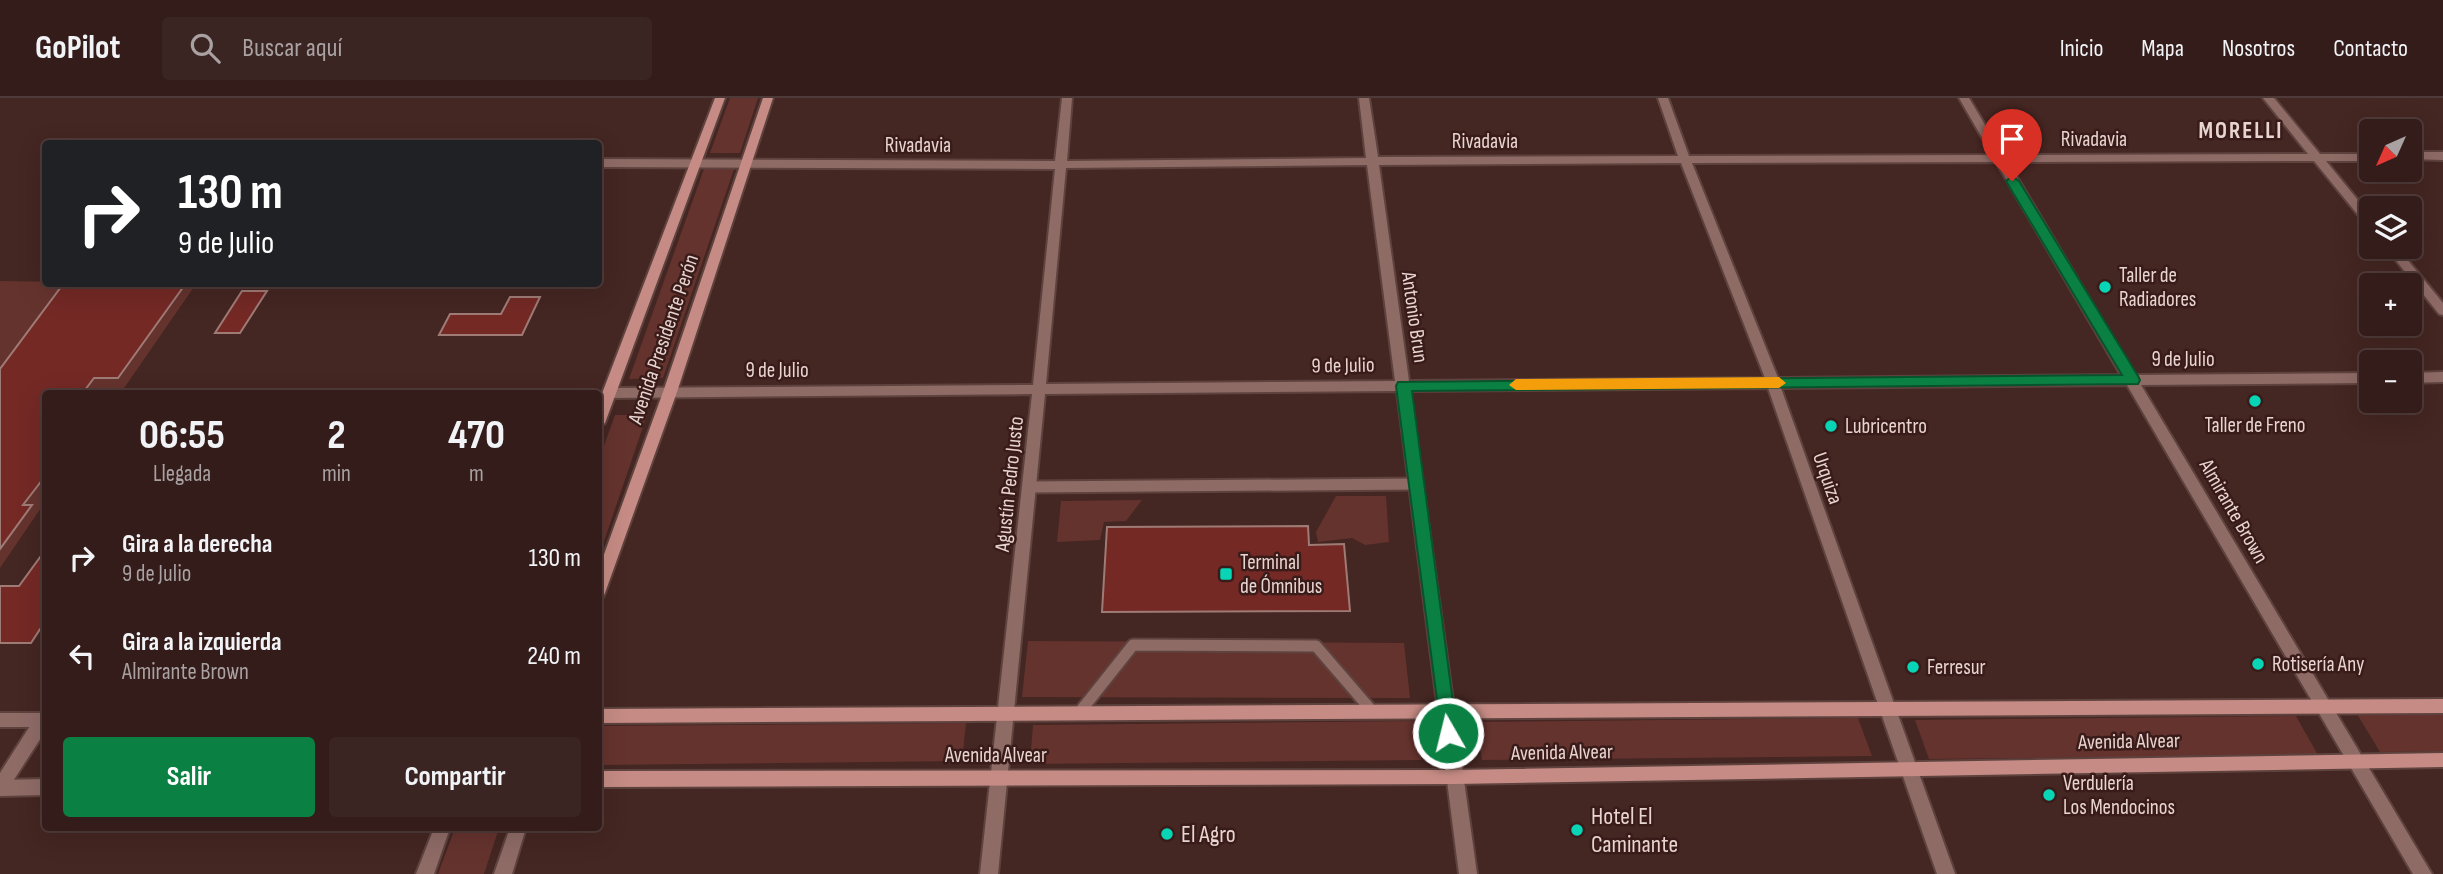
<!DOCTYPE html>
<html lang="es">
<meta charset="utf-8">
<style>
:root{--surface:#331c1a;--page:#3b2523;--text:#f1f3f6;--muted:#a9a1a2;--line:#4e3a39;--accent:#0b8043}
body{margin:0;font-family:"Sofia Sans Condensed",sans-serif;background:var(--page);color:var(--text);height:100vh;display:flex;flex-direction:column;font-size:26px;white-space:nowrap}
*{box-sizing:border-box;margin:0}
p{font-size:23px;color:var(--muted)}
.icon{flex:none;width:38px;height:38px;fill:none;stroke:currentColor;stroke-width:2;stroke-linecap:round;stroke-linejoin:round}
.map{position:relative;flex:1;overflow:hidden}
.side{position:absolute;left:42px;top:292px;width:560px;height:441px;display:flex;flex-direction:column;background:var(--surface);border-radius:7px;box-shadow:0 7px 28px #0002,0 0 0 2px var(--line)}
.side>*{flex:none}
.hud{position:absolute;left:42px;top:42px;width:560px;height:147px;border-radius:7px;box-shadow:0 7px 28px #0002,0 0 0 2px var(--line);background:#202124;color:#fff;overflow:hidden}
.needle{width:46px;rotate:225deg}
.buttons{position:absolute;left:2359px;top:21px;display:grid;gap:14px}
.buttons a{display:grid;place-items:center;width:63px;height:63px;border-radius:7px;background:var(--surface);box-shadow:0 7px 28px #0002,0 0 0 2px var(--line);font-size:35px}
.pin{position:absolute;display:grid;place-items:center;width:60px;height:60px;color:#fff;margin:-72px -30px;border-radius:50% 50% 50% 0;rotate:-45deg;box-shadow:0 0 7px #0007}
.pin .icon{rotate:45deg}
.me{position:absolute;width:77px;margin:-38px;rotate:352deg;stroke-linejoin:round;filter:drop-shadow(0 0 5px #0008)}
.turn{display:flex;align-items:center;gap:24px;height:147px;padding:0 21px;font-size:32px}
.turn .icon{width:91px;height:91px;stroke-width:2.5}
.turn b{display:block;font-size:49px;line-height:60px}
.eta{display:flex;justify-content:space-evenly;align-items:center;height:119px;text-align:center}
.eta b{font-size:42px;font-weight:700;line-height:49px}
.button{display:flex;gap:14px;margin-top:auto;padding:14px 21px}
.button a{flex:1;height:80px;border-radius:7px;background:var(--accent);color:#fff;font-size:28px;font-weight:700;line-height:80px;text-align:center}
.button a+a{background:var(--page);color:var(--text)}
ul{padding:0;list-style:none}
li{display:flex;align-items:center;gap:21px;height:98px;padding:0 21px}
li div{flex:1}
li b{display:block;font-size:26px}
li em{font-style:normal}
header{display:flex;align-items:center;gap:42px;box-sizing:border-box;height:98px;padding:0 35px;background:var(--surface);border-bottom:2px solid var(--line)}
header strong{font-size:33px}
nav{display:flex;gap:38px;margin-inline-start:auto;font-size:24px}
.search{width:490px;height:63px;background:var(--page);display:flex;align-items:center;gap:18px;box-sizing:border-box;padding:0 24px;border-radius:7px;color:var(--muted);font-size:26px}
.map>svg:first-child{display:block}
.green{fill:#65332e}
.building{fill:#742925;stroke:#9f7b76;stroke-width:2}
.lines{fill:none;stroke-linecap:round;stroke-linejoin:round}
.service-casing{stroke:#5e423e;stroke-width:15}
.minor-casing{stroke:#5e423e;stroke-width:4}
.tertiary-casing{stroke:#5e423e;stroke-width:4}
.secondary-casing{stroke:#5e423e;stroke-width:4}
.service{stroke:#8f6b66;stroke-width:11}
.minor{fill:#8f6b66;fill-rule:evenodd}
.tertiary{fill:#8f6b66;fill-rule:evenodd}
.secondary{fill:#c58b84;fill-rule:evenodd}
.route{fill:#0b8043;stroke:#07532c;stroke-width:2}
.slow{fill:#f59e0b}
.poi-dot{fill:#08d5b5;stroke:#391c19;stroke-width:2.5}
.labels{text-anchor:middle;stroke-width:5;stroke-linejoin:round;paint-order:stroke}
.street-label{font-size:21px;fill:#e8d4d1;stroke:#391c19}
.poi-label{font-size:21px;fill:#e8d4d1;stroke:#391c19;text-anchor:start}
.far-district-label{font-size:23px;font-weight:bold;letter-spacing:2px;fill:#e8d4d1;stroke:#391c19}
.near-poi-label{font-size:24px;fill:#e8d4d1;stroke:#391c19;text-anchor:start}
</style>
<header>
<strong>GoPilot</strong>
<div class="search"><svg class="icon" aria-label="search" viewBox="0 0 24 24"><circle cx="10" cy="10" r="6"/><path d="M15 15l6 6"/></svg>Buscar aquí</div>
<nav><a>Inicio</a><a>Mapa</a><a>Nosotros</a><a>Contacto</a></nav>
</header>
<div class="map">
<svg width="2443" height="776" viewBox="0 0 2443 776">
<rect width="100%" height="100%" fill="#442622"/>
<path class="green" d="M730 0H758L740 55H710Z
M704 71H734L663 280 629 281Z
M0 183 196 186 120 296H46L45 404 0 470Z
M615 317H647L599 458V362Z
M1336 398H1386L1389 444 1365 447 1352 440 1318 444 1316 434Z
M1142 402 1126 423 1104 424 1100 442 1057 444 1061 403Z
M1028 543 1404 545 1410 600 1022 599Z
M2443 615V653L2380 654 2357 616Z
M2296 618 2318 657 1929 661 1915 622Z
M1858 620 1872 658 1482 662 1476 624Z
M1417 623 1421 662 1030 666 1033 627Z
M966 625 962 663 599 667V628Z
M455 730H499L484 776H438Z"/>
<path class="building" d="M184 188 118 280H94L82 296H46V377L23 407H32L0 451V271L61 189Z
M242 193H267L240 235H215Z
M510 199H540L522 237H439L450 216H501Z
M1308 428 1309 447 1344 446 1350 513 1102 514 1107 429Z
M46 451V522L31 545H0V488H19Z"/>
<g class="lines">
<defs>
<path id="service" d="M1030 389 1417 386
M1079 615 1133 547 1316 548 1372 613"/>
<path id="minor" d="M1062 0H1072L1067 63 1366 60 1359 0H1369L1378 59 1678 58 1658 0H1668L1689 58 1992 57 1959 0H1969L2003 57 2308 56 2263 0H2274L2320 56H2371V63H2326L2371 118V129L2367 128 2314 63 2008 64 2135 277 2371 275V285L2141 287 2432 776H2413L2127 287 1781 290 1955 776H1937L1768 290 1410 293 1477 776H1459L1397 293 1045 296 998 776H980L1032 296 610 300 603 295 610 290 1033 287 1055 71 598 69V61L1055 63ZM1996 64 2121 277 1778 280 1692 65ZM1681 65 1765 280 1409 283 1379 67ZM1367 67 1395 283 1046 286 1066 70Z
M2443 54V62L2410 61V54Z
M2385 149H2397L2443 205V217L2439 216Z
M2443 274V284L2410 285V275Z
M43 615 46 616V632L6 694 0 697V675L37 617Z"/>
<path id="tertiary" d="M0 615H46V629H0Z
M46 681V697L0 698V682Z
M434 730H450L434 776H416Z
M510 730H526L512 776H494Z"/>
<path id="secondary" d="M715 0H725L605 325 598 330V306Z
M763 0H773L677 294 605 495 603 499 598 501V473L663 294Z
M2443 601V615L598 625V611Z
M2443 655V669L1455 686 598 689V673L1455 672Z"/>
</defs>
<use href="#service" class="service-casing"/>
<use href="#minor" class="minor-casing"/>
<use href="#tertiary" class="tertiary-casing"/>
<use href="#secondary" class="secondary-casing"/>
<use href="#service" class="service"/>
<use href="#minor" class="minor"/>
<use href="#tertiary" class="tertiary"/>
<use href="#secondary" class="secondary"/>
</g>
<path class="route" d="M2012 78 2019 83 2138 278 2140 282 2138 286 1412 293 1457 635 1455 640 1448 643 1442 640 1396 288 1398 284 2122 277 2006 83Z"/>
<path class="slow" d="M1779 279 1786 285 1779 290 1516 292 1509 287 1516 281Z"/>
<g class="poi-dot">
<circle cx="2105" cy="189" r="7"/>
<circle cx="2255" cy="303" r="7"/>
<circle cx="1831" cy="328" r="7"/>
<rect x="1219" y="469" width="14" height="14" rx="3.5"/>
<circle cx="2258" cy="566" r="7"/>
<circle cx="1913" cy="569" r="7"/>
<circle cx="2049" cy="697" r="7"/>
<circle cx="1577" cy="732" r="7"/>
<circle cx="1167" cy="736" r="7"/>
</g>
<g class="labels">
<g class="street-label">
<text x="2094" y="48">Rivadavia</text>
<text x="1485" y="50">Rivadavia</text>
<text x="918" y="54">Rivadavia</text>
<text transform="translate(1415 219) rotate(82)" y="7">Antonio Brun</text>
<text transform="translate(663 241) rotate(-71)" y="7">Avenida Presidente Perón</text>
<text x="2183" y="268">9 de Julio</text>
<text transform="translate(1343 267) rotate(-1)" y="7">9 de Julio</text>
<text x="777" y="279">9 de Julio</text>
<text transform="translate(1828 380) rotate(71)" y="7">Urquiza</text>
<text transform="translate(1009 386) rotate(-84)" y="7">Agustín Pedro Justo</text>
<text transform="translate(2234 413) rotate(60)" y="7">Almirante Brown</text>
<text transform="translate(2129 643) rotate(-1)" y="7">Avenida Alvear</text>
<text transform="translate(1562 654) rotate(-1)" y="7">Avenida Alvear</text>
<text x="996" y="664">Avenida Alvear</text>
</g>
<g class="poi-label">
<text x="2119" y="184">Taller de<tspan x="2119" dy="24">Radiadores</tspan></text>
<text x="2255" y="334" text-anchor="middle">Taller de Freno</text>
<text x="1845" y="335">Lubricentro</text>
<text x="1240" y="471">Terminal<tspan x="1240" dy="24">de Ómnibus</tspan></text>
<text x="2272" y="573">Rotisería Any</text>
<text x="1927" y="576">Ferresur</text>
<text x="2063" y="692">Verdulería<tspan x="2063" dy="24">Los Mendocinos</tspan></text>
</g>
<g class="far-district-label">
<text x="2241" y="40">MORELLI</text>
</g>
<g class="near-poi-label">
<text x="1591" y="726">Hotel El<tspan x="1591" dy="28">Caminante</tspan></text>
<text x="1181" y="744">El Agro</text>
</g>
</g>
</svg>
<div class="buttons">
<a><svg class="needle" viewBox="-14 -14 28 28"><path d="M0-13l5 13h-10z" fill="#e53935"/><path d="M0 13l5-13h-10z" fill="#a9a1a2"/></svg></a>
<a><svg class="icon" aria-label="layers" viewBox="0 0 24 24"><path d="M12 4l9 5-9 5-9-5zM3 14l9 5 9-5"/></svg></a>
<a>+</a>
<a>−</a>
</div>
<div class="pin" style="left:2012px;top:83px;background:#d93025"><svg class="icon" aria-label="arrive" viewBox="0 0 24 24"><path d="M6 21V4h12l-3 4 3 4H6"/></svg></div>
<svg class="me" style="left:1448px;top:635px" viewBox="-20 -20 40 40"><circle r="17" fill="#0b8043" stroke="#fff" stroke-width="3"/><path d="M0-11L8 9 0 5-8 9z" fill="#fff"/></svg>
<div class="hud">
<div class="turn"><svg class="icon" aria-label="right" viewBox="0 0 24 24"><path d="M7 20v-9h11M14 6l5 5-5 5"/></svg><div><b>130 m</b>9 de Julio</div></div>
</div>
<section class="side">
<div class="eta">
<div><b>06:55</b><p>Llegada</p></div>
<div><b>2</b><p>min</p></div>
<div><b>470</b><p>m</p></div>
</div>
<ul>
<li><svg class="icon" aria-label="right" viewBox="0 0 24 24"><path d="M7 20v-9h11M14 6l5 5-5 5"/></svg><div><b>Gira a la derecha</b><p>9 de Julio</p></div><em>130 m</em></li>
<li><svg class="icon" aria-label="left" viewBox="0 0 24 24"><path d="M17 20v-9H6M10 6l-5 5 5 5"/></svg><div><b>Gira a la izquierda</b><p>Almirante Brown</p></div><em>240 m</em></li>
</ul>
<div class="button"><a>Salir</a><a>Compartir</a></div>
</section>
</div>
